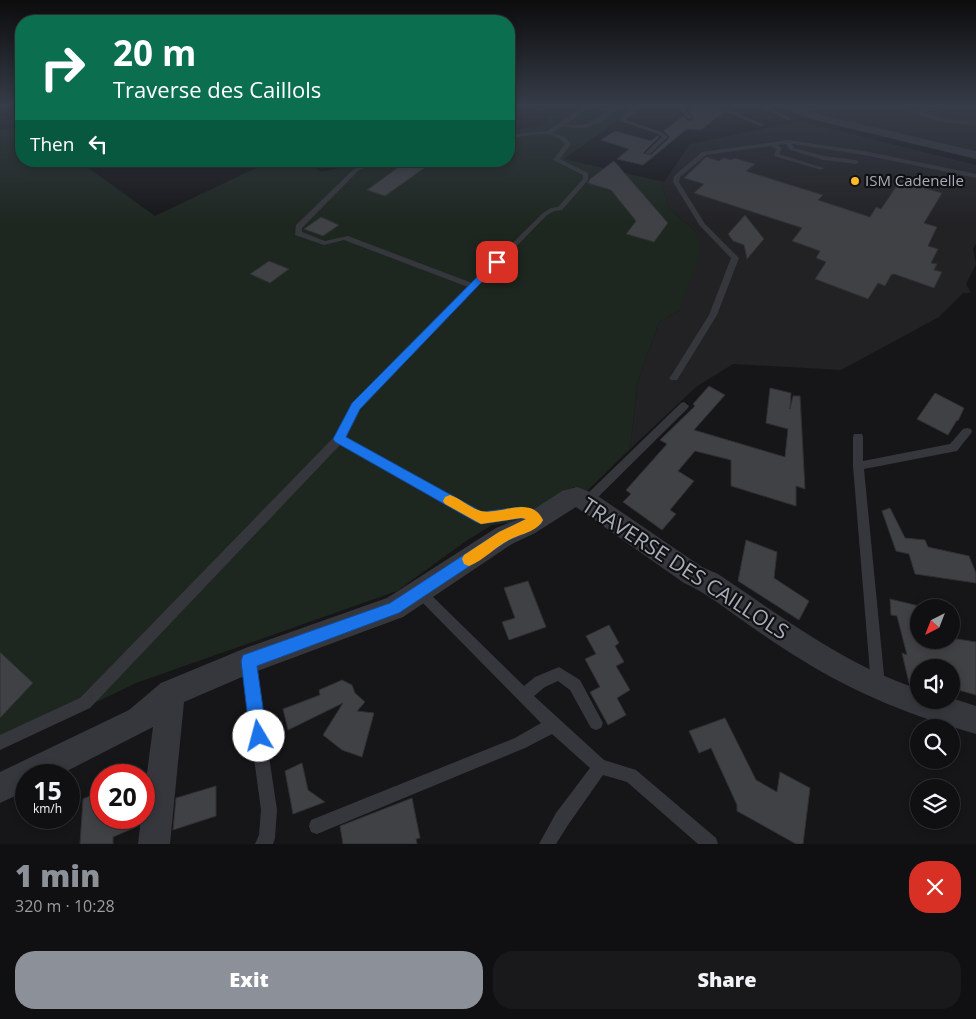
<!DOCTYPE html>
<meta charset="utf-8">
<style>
:root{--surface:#101012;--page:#19191b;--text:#f1f3f6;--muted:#9c9d9f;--line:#303032;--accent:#8c9099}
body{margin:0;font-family:"Open Sans",sans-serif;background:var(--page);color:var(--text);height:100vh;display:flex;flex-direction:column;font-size:19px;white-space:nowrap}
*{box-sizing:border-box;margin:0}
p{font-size:16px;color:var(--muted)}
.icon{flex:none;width:28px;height:28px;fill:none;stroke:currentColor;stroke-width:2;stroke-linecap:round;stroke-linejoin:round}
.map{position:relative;height:844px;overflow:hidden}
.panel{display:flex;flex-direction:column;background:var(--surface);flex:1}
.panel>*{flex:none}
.hud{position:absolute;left:15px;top:15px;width:500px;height:152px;border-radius:20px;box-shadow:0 2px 8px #0003,0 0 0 1px var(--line);background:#0b6e4f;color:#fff;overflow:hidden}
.needle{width:32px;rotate:222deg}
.buttons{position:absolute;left:910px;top:599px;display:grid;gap:10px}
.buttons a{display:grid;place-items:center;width:50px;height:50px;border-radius:50%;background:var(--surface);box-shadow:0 2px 8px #0003,0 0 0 1px var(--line);font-size:25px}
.speed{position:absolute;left:15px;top:764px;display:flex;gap:10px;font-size:25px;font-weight:700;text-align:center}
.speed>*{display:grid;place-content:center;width:65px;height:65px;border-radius:50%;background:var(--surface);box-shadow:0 2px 8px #0003,0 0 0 1px var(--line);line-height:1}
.speed small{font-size:12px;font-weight:400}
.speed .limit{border:8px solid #d22;background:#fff;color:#111}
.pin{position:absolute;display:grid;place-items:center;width:42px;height:42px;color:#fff;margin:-21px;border-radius:10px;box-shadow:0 2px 8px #0006}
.me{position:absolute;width:55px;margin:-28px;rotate:352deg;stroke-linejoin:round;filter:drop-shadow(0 0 4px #0008)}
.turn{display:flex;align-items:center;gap:18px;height:105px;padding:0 15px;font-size:22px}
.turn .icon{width:65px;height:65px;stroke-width:2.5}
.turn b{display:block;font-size:35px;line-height:42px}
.then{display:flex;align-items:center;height:48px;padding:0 15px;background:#0003;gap:10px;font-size:19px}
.round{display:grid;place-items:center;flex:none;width:52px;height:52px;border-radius:20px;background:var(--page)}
.summary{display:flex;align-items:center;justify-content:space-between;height:85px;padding:0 15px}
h1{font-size:30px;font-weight:800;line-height:38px;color:var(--accent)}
.action{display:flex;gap:10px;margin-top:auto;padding:10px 15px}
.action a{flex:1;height:58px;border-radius:20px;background:var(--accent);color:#fff;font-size:20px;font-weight:800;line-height:58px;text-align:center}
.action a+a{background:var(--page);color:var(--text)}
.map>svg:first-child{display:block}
.built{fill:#222225}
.green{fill:#1d271f}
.building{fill:#404145;stroke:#303034}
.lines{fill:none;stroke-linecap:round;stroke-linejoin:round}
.path{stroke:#3c3e45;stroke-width:2;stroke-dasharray:1 2.5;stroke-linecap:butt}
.lane{fill:#36373d;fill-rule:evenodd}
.street{fill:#36373d;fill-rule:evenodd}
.route{fill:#1a73e8;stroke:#114b97}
.slow{fill:#f59e0b}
.poi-dot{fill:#ffba27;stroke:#111113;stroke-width:2}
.labels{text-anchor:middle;stroke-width:4.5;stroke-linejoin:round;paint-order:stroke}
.far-poi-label{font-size:15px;fill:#a6acb9;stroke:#111113;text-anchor:start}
.near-street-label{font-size:21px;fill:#a6acb9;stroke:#111113}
</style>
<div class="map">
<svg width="976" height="844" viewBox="0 0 976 844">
<rect width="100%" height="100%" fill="#161618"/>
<path class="built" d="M793 106H976V151L855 123Z
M799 121 976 165V244L973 248 976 264 966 284 971 293H963L939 317 841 370 733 364 696 387 630 449 638 381 659 322 680 310 696 232 669 208 662 185 690 144Z"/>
<path class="green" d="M561 106H638L564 159 664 182 662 185 669 208 696 232 701 254 680 310 659 322 638 381 630 449 584 494 574 487 524 521 492 525 466 541 397 591 136 683 0 749V129L6 130 21 126V161H92L90 169 155 216 271 161H307L321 172 370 161H509V131L544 124Z"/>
<path class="building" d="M694 106H709L723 112 701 130 687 129 643 165 617 159 629 149 601 140 615 131 651 141 657 136 659 137 643 153 651 155 669 138V136L664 131 683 116 688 121 693 120V116L689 111Z
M706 157 719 161 723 158 732 160 734 158 755 164 746 171 823 195 818 200 870 217 876 207 881 209 900 181 942 193 924 223 937 227 928 246 938 249 931 263 937 264 934 270 942 272 934 288 894 274 891 275 885 286 878 283 868 299 815 279 826 262 816 258 820 251 792 241 802 228 694 193 704 184 684 178Z
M407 161H434L385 196 367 190Z
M614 161 668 223 654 242 626 234 636 221 611 190 588 183 590 179Z
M745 215 764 239 747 259 744 245 733 241 728 234Z
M321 217 339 225 323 236 304 229Z
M269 261 289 269 270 283 250 274Z
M709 386 725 395 694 430 785 457 788 429 766 423 770 388 791 393 790 409 793 396H800L805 489 796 486V506L731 486V460L695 451 678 471 694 481 670 510 676 514 662 530 623 502 631 494 626 490 667 444 660 440 695 406 693 404Z
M935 393 964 408 958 421 957 420 948 435 917 419Z
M890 508 905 538 925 540 928 547 969 556 976 573V583L915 574 909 554 896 551 882 511Z
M746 540 777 552 774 578 809 601 799 620 738 581Z
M528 581 546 627 509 640 502 622 515 618 504 588Z
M890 599 919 606V640H951V638L976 642V695L951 688V668H919V687L909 683 902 653 907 655 897 616 891 615Z
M609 625 619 643 615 646 624 662 616 666 630 690 617 698 626 715 608 725 590 692 600 687 585 659 596 654 586 636Z
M0 652 33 683 0 718Z
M342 680 352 685 355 693 365 702 357 711 374 713 362 757 342 750 323 735 343 703 288 730 283 709 320 695 319 690Z
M725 718 756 780 777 792 780 772 810 788 803 844H796L737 811V805L711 748 699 753 689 731Z
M302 763 308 790 325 802 293 814 285 771Z
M216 786V816L173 830 176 798Z
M101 791V818H139L138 826 113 837V844H80L83 799Z
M412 798 420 838 416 839 417 844H343L340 826Z"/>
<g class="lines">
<path class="path" d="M21 113 14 121 21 123
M509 115 543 110 544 106"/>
<path class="lane" d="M585 106H591L567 124C595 131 602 106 622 106 605 121 586 134 563 126L552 133 565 137 571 144 560 159 588 173V180L562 210 554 211 547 215 359 408 345 437 482 513 521 507 535 511 542 520 540 524 536 525 527 519 521 517 481 523 477 522 340 445 90 708 0 750V735L80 698 335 436 352 403 468 287 344 240 324 245 295 235 296 225 354 169C365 163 376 161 388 161L365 167 358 171 302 228V232L325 241 348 236 472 283 543 213 551 208 558 207 583 179V175L553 160 565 144C552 128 527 136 509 139V135L547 131Z
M636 106H642L626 120 662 132 668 137 650 154 645 153 662 137 658 134 620 121 621 117Z
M677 106H682L692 117V119H688Z
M712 106H720L765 125 760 126Z
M759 106H766L793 119 788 120Z
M900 106H907L917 111 940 107 942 108V110L922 112 948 119 976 121V125C951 124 921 120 900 106Z
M788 140 864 151 976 174V178L864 155 792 144 794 148 824 156 856 160 859 162 856 164 823 160 790 150 786 144 778 145 782 148 779 154 824 168 821 170 774 156 776 149 771 146 706 155 680 177 679 182 705 224 739 258 717 315 677 380H671L669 378 671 376 709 315 731 258 700 226 673 182 674 176 702 152Z
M684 402 689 406 687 409 591 504 587 506 583 504 581 501 583 498 681 403Z
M967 428 971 429 972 432 957 451 864 469 885 685 883 690 878 692 873 690 871 685 853 466V437L854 434H862L863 437V461L950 444 963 429Z
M420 586 424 588 524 686 535 677 559 667 580 680 603 723 601 728 596 730 591 728 570 690 558 681 545 687 534 696 604 760 636 770 716 838 718 844H698L627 782 603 775 568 825 556 844H539L556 813 590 768 552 734 525 748 317 834 311 832 309 826 311 820 515 738 541 723 416 596 414 592 416 588Z
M248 655 253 657 255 662 277 810 275 838 273 844H255L259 835 261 810 241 662 243 657Z"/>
<path class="street" d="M776 106H793L822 115 976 151V159L815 120Z
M577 487 595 494 702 567 718 574C781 616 845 665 919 689V700H951V698L976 706V734C913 716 858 695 802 660 780 647 759 632 739 618 721 605 704 592 684 583L576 507 535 533 512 544 403 617 249 674 184 702 170 844H138L141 818H144V796L153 727 59 775H26V791L0 803V772L129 710 161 683 248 647 387 598 496 528 519 519 562 491Z"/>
</g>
<linearGradient id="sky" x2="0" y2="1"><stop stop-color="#0c0c0d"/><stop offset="0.47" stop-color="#363c48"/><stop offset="1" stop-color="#363c48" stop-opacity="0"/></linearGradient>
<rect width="976" height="225" fill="url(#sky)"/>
<path class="route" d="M494 260 501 262 360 409 346 437 482 512 521 507 536 511 543 520 541 524 532 530 509 540 399 613 257 666 267 736 265 742 259 744 253 742 250 736 241 661 243 655 390 603 499 532 526 519 521 518 481 524 476 522 335 442 333 439 352 403Z"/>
<path class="slow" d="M450 495C461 499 470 508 481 511 499 516 531 494 543 520 537 532 520 534 509 540 495 547 484 560 469 566L464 564 462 559 464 555 499 532 526 519 521 518 481 524 445 504 443 501 445 497Z"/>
<circle class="poi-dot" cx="855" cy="181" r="5"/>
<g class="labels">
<g class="far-poi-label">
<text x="865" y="186">ISM Cadenelle</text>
</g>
<g class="near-street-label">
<text transform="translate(685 569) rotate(33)" y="7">TRAVERSE DES CAILLOLS</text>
</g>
</g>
</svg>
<div class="buttons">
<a><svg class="needle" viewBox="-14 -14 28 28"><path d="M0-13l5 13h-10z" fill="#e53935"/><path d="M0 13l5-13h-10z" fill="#9c9d9f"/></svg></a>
<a><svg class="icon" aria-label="sound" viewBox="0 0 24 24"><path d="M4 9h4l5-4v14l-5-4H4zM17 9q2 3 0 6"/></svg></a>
<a><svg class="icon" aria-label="search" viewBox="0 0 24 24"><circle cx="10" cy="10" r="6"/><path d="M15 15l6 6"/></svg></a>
<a><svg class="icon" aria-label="layers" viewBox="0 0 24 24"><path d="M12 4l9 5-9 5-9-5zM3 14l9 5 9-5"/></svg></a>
</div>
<div class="speed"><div>15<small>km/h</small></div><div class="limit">20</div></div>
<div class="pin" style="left:497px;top:262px;background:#d93025"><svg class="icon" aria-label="arrive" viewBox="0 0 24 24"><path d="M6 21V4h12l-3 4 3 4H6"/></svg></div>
<svg class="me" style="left:259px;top:736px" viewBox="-20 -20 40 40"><circle r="19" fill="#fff"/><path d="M0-13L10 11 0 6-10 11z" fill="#1a73e8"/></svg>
<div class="hud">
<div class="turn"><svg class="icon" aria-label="right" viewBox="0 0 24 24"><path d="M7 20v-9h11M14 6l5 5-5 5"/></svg><div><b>20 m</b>Traverse des Caillols</div></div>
<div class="then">Then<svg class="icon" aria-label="left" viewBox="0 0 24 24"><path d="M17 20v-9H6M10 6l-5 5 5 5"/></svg></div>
</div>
</div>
<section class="panel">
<div class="summary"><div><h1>1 min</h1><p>320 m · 10:28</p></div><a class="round" style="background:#d93025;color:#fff"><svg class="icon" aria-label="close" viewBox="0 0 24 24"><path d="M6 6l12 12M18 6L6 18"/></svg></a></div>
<div class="action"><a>Exit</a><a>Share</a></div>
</section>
